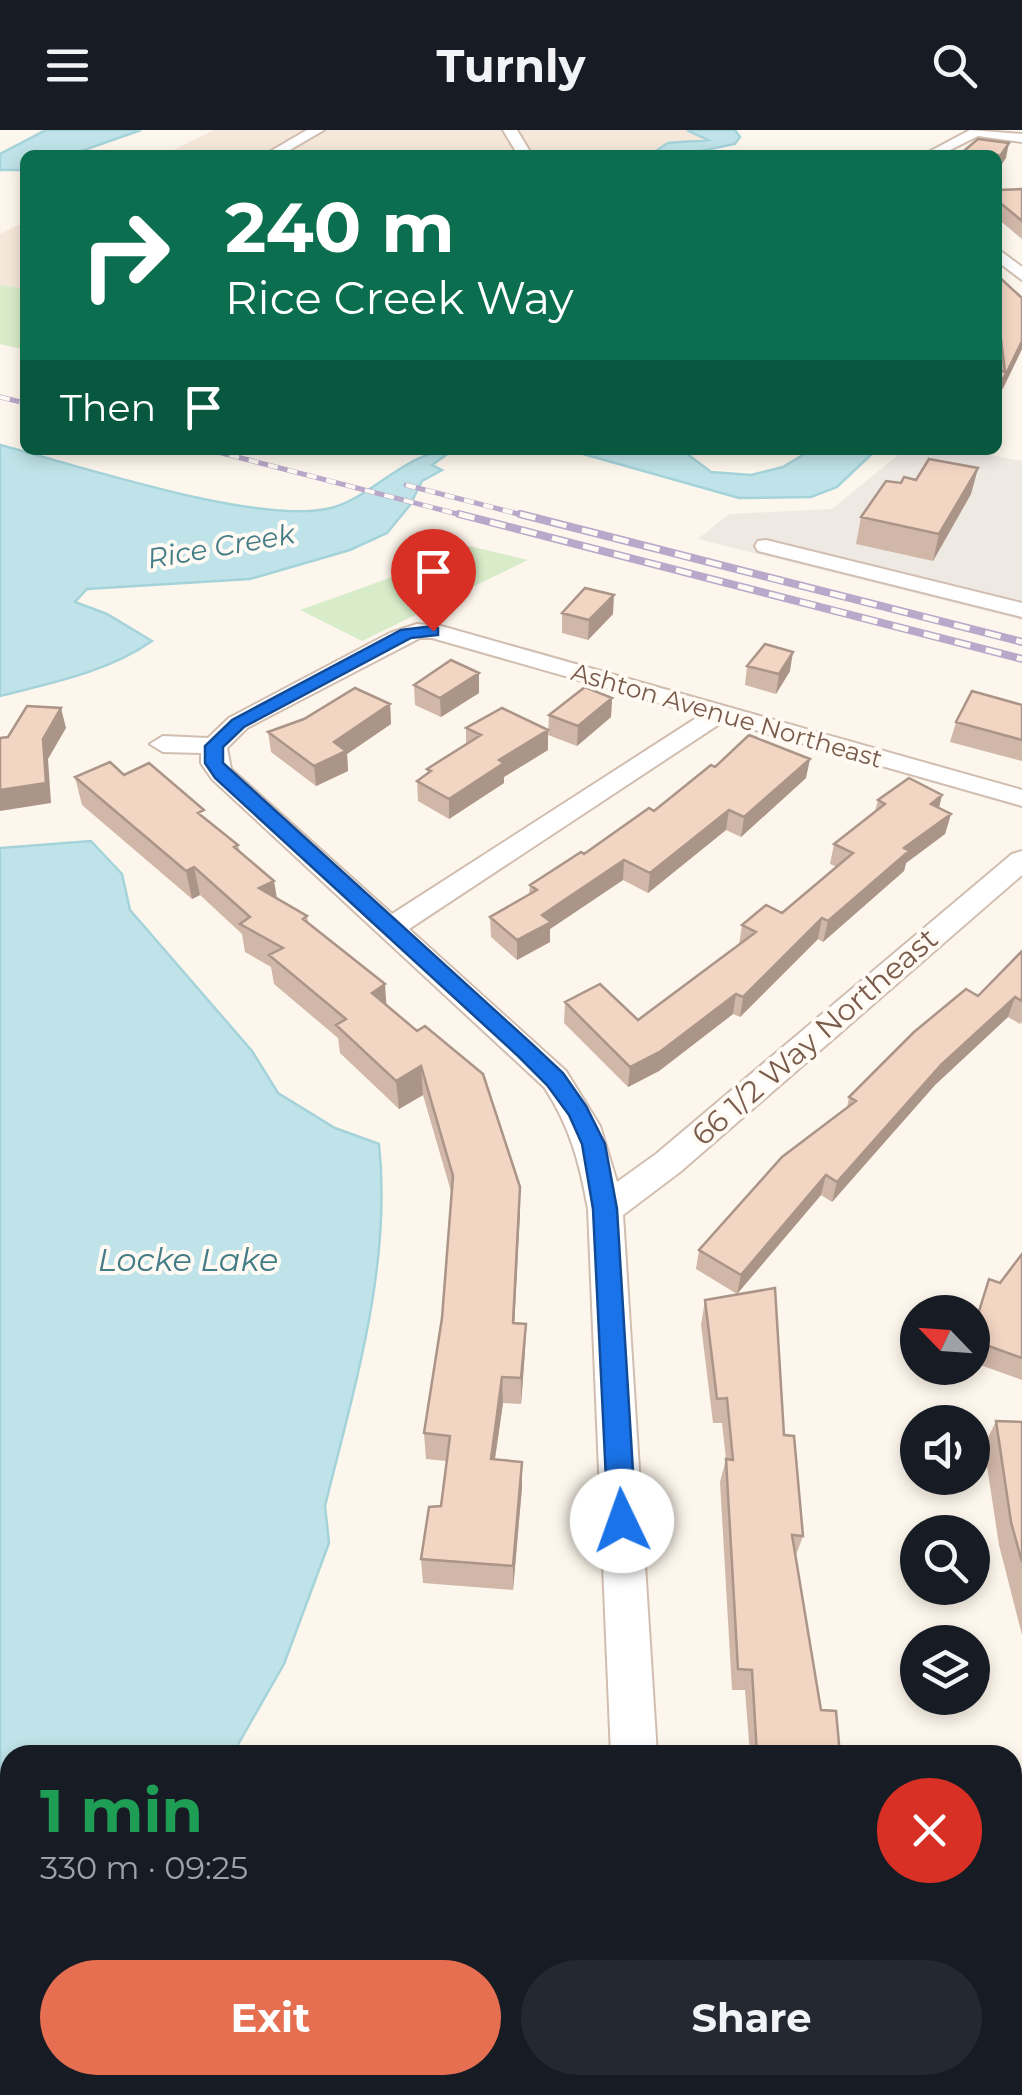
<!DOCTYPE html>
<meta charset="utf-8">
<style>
:root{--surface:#171b24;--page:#242831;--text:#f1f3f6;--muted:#9ea1a6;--accent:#e76f51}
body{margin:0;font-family:Montserrat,sans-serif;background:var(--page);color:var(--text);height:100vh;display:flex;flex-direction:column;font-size:38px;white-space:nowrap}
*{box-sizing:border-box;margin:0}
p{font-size:32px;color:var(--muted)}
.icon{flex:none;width:55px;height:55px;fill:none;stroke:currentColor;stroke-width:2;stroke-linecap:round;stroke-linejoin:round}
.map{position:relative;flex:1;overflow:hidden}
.sheet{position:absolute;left:0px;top:1615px;width:1022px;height:350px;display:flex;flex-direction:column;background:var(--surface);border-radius:30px 30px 0 0;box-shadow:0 5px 15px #0003}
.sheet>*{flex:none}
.guide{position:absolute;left:20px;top:20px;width:982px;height:305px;border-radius:15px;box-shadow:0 5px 15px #0003;background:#0b6e4f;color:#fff;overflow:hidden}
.needle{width:65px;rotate:295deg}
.controls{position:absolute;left:900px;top:1165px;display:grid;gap:20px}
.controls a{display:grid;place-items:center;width:90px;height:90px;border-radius:50%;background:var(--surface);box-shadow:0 5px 15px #0003;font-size:50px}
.pin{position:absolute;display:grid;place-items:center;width:85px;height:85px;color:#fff;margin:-102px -42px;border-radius:50% 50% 50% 0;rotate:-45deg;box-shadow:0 0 10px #0007}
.pin .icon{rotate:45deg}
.me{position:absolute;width:110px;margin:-55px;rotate:357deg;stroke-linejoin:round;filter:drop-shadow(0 0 8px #0008)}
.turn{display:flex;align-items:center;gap:35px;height:210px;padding:0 40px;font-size:45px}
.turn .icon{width:130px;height:130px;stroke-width:2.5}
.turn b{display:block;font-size:70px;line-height:85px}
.then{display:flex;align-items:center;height:95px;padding:0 40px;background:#0003;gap:20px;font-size:38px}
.round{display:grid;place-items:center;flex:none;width:105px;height:105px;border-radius:52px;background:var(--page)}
.overview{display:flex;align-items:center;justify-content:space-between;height:170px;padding:0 40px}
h1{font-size:60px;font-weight:700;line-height:75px;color:#1e9e55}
.action{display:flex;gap:20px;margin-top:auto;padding:20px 40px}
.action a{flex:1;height:115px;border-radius:60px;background:var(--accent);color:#fff;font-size:40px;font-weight:700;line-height:115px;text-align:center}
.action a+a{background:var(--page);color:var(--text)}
header{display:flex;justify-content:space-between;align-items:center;height:130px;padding:0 40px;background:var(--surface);font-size:45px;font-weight:700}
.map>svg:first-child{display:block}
.residential{fill:#f5e8da}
.industrial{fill:#efe9e4}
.green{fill:#d8ecc9}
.water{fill:#bfe3e8;stroke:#a5d3da;stroke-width:2.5}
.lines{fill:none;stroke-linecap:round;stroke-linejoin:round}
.minor-casing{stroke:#d1beb0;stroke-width:4}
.minor{fill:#fff;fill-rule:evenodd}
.rail-far1-casing{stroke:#b9a8c9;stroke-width:5}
.rail-casing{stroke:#b9a8c9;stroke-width:8}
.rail-far1{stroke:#fffaf3;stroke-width:4;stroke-dasharray:10;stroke-linecap:butt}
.rail{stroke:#fffaf3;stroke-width:5;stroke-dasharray:16;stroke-linecap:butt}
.wall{fill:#d1b7a8}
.shaded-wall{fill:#aa9588}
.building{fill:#f3d5c3;stroke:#aa9588;stroke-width:2.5}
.route{fill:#1a73e8;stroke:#114b97;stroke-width:2.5}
.labels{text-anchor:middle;stroke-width:8;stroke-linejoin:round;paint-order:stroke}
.far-street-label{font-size:25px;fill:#7a5c4d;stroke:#fffaf3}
.far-water-label{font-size:28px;font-style:italic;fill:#437c86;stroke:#fffaf3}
.street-label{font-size:30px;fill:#7a5c4d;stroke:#fffaf3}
.water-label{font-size:32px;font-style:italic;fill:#437c86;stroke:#fffaf3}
</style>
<header><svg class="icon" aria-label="menu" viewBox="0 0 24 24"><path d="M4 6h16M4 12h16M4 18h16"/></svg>Turnly<svg class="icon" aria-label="search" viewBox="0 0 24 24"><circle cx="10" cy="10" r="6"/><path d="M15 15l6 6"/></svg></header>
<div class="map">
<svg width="1022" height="1965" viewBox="0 0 1022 1965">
<rect width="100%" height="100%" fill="#fdf6ec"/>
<path class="residential" d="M214 0H687L710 10 668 13 650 25H163Z
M25 92V159L0 155V104Z"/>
<path class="industrial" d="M904 320H965L1022 331V490L698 409 729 384 832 379Z"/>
<path class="green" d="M0 155 25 159V220L0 214Z
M448 411 528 430 362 511 300 480 412 440Z"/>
<path class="water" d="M46 0H141L70 25H25V40H0V24Z
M687 0H735L740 7 735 14 682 25H650L668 13 708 10Z
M0 315C78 335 258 396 331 378 373 367 407 320 453 320L432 335 442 340 422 351 410 375 387 403 350 420 250 449 87 459 75 472 107 484 152 511C108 542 51 553 0 566Z
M569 320H682L711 342 751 345 783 337 811 320H876L837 357 811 367 739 368Z
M91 711 122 744 130 780 252 921 278 963 335 998 379 1014C392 1136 354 1258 325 1376L329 1413 284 1534 232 1625H10V1752H0V718Z"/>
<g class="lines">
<defs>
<path id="minor" d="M307 0H324L281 25H264Z
M503 0H517L532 25H518Z
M970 0 1022 4V12L978 6 940 25H923Z
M998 119 1022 137V150L998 132Z
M766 410 1022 473V487L758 421 755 416 758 411Z
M417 494 441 496 1022 660V676L724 591 409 799 566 941 600 996 617 1052 656 1024 1012 724 1022 721V745L680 1042 623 1085 657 1625H611L588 1079C580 1034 570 996 544 957L212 649 201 633V623L163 622 150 614 163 606 208 608 229 588 390 503ZM420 508H432L701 585 392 784 231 639 227 618 247 598Z
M527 1955H634L638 1965H523Z"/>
</defs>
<use href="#minor" class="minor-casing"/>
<use href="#minor" class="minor"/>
<defs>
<path id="rail-far1" d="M0 267 25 273
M210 320 469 387
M406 355 530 387"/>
<path id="rail" d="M459 384 1022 529
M520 384 1022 512"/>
</defs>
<use href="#rail-far1" class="rail-far1-casing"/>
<use href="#rail" class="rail-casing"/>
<use href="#rail-far1" class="rail-far1"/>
<use href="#rail" class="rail"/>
</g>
<path class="wall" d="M1022 59V109L998 89V60Z
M998 146 1022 168V219L1003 259 998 230Z
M978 338 971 364 933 431 856 414 861 387 901 353Z
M562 483 613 484 588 510 562 503Z
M747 536 790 541 776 564 745 555Z
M479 543V563L441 587 415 575 414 555Z
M612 568 611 587 577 616 548 605 549 585Z
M390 574 391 594 347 624 348 641 316 656 271 622 268 602Z
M1022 575V631L950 612 956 592Z
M466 598 548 600V620L504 647V653L449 689 418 671 417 651 427 644V639L466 614Z
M715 637 806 648 741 707 726 700 648 763 623 750 550 799V812L517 830 491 807 490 787 529 765 530 755 584 724 654 681Z
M75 647 206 689 238 715 240 722 277 769 307 786 308 792 387 875 520 1057 514 1193 526 1194 525 1221 521 1274 503 1273 495 1330 522 1332V1357L513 1460 423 1453 421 1429 441 1376 447 1331 426 1329 424 1303 442 1188 452 1065 423 965 399 979 340 923 338 908 274 854 271 837 245 822 242 804 200 765 192 769 82 675Z
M942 665 939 678 951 684 945 704 906 733 904 741 823 812 818 809 740 887 733 884 659 941 628 957 564 893 565 872 638 890 739 815 742 795 782 783 837 737 830 734 834 714 875 681 878 670Z
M1022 821V892L1020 894 1008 887 935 955 832 1072 821 1065 737 1164 696 1139 699 1120 847 978 849 967 978 866Z
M1022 1124V1250L972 1232V1198L989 1149 1000 1153Z
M705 1170 784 1305 803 1406 795 1428 821 1580 840 1625H750L745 1560H732L720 1352 726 1329 722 1293H713L701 1195Z
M996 1291 1022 1292V1505L999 1415 984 1316Z"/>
<path class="shaded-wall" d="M1009 13 1006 28 998 40V29Z
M1022 211V219L998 268V257Z
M978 338 971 364 933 431 939 404Z
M614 465 613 484 588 510 589 490Z
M793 522 790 541 776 564 779 544Z
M479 543V563L441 587 440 568Z
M612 568 611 587 577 616 578 596Z
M390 574 391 594 347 624 348 641 316 656 314 636 334 612Z
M61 578 66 598 48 629 51 673 0 681V660L43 609Z
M548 600V620L504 647V653L449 689V669L499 630Z
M810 629 806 648 741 707 744 687Z
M942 665 937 685 931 674Z
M729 680 726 700 648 763 650 743Z
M951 684 945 704 906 733 904 741 823 812 828 791 904 718Z
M624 730 623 750 550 799V812L517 830V810L542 785Z
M194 737 200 765 192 769 186 741Z
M274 751 279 780 259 758Z
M822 788 818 809 740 887 743 867Z
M385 854 387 883 372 863Z
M736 864 733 884 659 941 628 957 630 937Z
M1015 867 1008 887 935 955 832 1072 837 1052 941 935Z
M421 936 423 965 399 979 396 951Z
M826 1045 821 1065 737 1164 741 1145Z
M520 1057V1084L513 1220V1193Z
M526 1194 525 1221 521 1274V1248Z
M502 1247 503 1273 491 1354V1329Z
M522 1332V1357L513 1460V1436Z
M348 1955H356L354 1965H346Z"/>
<path class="building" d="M978 9 1009 13 998 29V25H959Z
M1022 59V91L998 71V60Z
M998 146 1022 168V211L1007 242 998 257V240L1005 242 998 184Z
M929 329 978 338 939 404 861 387 886 351 901 353 904 347 916 350Z
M585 458 614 465 589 490 562 483Z
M765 514 793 522 779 544 747 536Z
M451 530 479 543 440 568 414 555Z
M585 557 612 568 578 596 549 585Z
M355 558 390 574 334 612 346 621 314 636 268 602 304 589Z
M972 561 1022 575V610L956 592Z
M27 576 61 578 43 609 46 653 0 660V608L8 607Z
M502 578 548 600 499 630 504 633 449 669 417 651 431 641 427 639 481 605 466 598Z
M749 605 810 629 744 687 729 680 650 743 624 730 542 785 551 792 517 810 490 787 537 760 530 755 581 722 584 724 649 678 654 681 711 635 715 637Z
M110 632 124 645 149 633 204 680 198 683 238 715 234 717 274 751 259 758 307 786 303 789 385 854 372 863 417 901 425 896 483 944 520 1057 513 1193 526 1194 521 1248 502 1247 491 1329 522 1332 513 1436 421 1429 429 1377 441 1376 450 1306 424 1303 442 1188 453 1046 421 936 396 951 336 895 346 889 269 825 283 818 240 794 250 787 194 737 186 741 75 647Z
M909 648 942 665 931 674 951 684 904 718 909 721 828 791 822 788 743 867 736 864 661 921 630 937 565 872 600 854 638 890 756 802 742 795 766 775 782 783 853 723 834 714 885 674 878 670Z
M1022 821V871L1015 867 941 935 837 1052 826 1045 741 1145 699 1120 782 1027 856 971 849 967 914 902 966 859 978 866Z
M1022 1124V1228L972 1210V1204L989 1149 1000 1153Z
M775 1158 784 1305 794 1306 803 1406 792 1405 821 1580 836 1581 840 1625H757L752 1540 738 1539 726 1329 733 1330 727 1268 717 1269 705 1170Z
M996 1291 1022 1292V1432L1011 1392Z
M209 1955H348L346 1965H207Z"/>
<path class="route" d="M433 496 438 498V505L411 508 244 597 223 617V633L533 915 563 943 586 976 605 1014 617 1079 636 1391 632 1400 622 1404 612 1400 608 1391 593 1079 582 1014 569 985 547 955 518 926 215 648 205 633V616L232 590 401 500Z"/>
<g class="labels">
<g class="far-street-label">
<text transform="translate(727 585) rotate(16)" y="9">Ashton Avenue Northeast</text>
</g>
<g class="far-water-label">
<text transform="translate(221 416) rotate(-10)" y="10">Rice Creek</text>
</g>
<g class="street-label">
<text transform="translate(815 907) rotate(-41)" y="10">66 1/2 Way Northeast</text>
</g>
<g class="water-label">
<text x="188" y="1141">Locke Lake</text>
</g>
</g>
</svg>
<div class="controls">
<a><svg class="needle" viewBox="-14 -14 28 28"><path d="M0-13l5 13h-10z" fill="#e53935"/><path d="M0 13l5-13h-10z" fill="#9ea1a6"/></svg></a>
<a><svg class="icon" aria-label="sound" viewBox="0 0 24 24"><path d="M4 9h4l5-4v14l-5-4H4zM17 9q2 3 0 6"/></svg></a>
<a><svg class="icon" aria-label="search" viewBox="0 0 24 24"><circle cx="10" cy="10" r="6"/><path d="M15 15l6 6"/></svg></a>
<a><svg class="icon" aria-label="layers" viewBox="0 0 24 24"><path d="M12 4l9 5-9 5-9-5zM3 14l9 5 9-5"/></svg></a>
</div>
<div class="pin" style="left:433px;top:501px;background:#d93025"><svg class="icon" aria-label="arrive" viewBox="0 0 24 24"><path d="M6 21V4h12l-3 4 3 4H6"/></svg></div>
<svg class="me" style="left:622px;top:1391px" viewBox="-20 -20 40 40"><circle r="19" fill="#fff"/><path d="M0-13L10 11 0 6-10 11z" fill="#1a73e8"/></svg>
<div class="guide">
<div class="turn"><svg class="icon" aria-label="right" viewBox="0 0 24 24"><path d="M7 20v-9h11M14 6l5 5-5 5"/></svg><div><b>240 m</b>Rice Creek Way</div></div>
<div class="then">Then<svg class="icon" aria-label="arrive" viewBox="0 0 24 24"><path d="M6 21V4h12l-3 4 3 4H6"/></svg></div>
</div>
<section class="sheet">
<div class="overview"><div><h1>1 min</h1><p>330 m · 09:25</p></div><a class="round" style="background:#d93025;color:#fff"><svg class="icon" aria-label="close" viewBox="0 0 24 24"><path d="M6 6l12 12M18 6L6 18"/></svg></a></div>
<div class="action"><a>Exit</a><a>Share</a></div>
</section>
</div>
